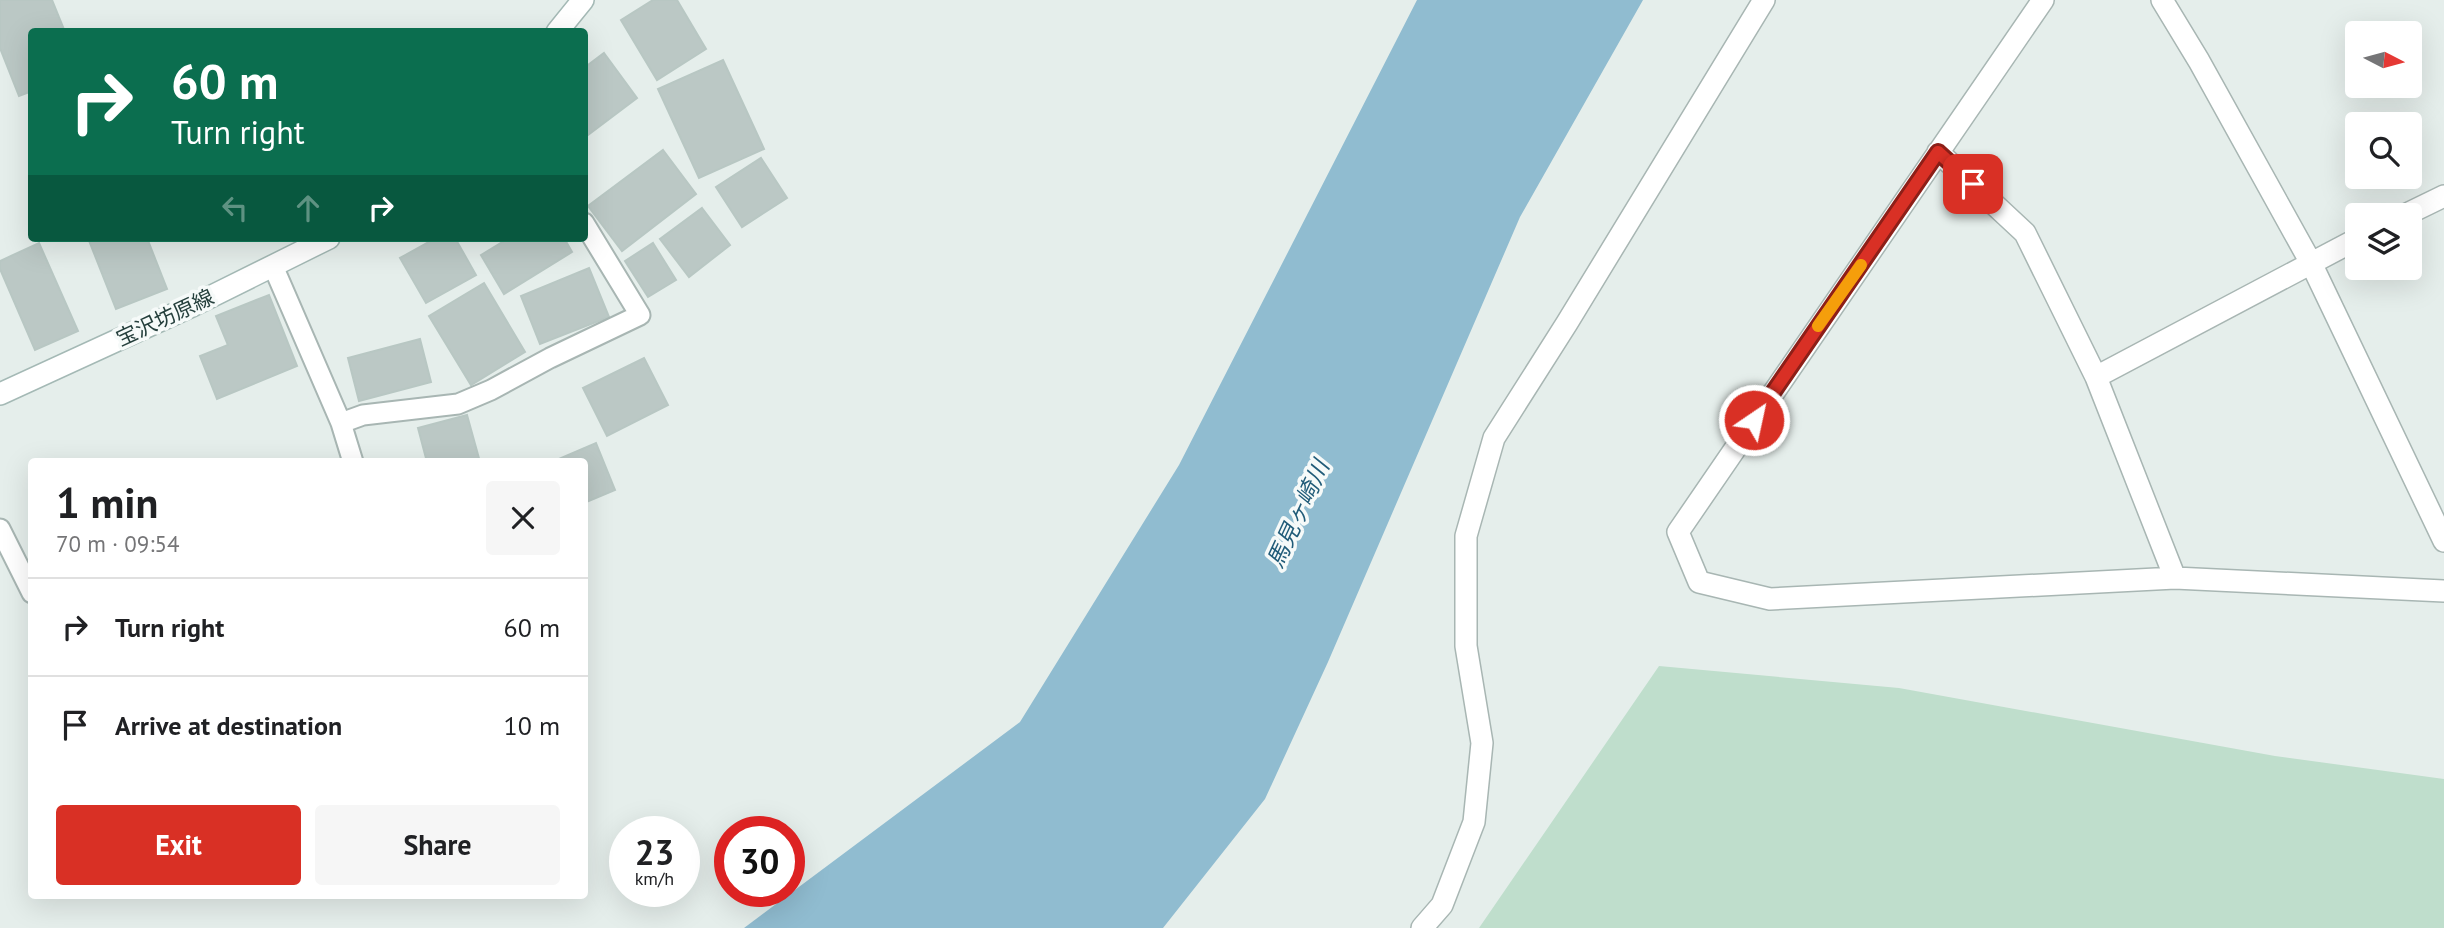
<!DOCTYPE html>
<meta charset="utf-8">
<style>
:root{--surface:#fff;--page:#f6f6f6;--text:#202124;--muted:#757577;--line:#e0e0e0;--accent:#d93025}
body{margin:0;font-family:"PT Sans","Noto Sans JP",sans-serif;background:var(--page);color:var(--text);height:100vh;display:flex;flex-direction:column;font-size:26px;white-space:nowrap}
*{box-sizing:border-box;margin:0}
p{font-size:23px;color:var(--muted)}
.icon{flex:none;width:38px;height:38px;fill:none;stroke:currentColor;stroke-width:2;stroke-linecap:round;stroke-linejoin:round}
.map{position:relative;flex:1;overflow:hidden}
.sheet{position:absolute;left:28px;top:458px;width:560px;height:441px;display:flex;flex-direction:column;background:var(--surface);border-radius:7px;box-shadow:0 7px 28px #0002}
.sheet>*{flex:none}
.guide{position:absolute;left:28px;top:28px;width:560px;height:214px;border-radius:7px;box-shadow:0 7px 28px #0002;background:#0b6e4f;color:#fff;overflow:hidden}
.needle{width:46px;rotate:96deg}
.controls{position:absolute;left:2345px;top:21px;display:grid;gap:14px}
.controls a{display:grid;place-items:center;width:77px;height:77px;border-radius:7px;background:var(--surface);box-shadow:0 7px 28px #0002;font-size:35px}
.speed{position:absolute;left:609px;top:816px;display:flex;gap:14px;font-size:35px;font-weight:700;text-align:center}
.speed>*{display:grid;place-content:center;width:91px;height:91px;border-radius:50%;background:var(--surface);box-shadow:0 7px 28px #0002;line-height:1}
.speed small{font-size:18px;font-weight:400}
.speed .limit{border:10px solid #d22;background:#fff;color:#111}
.pin{position:absolute;display:grid;place-items:center;width:60px;height:60px;color:#fff;margin:-30px;border-radius:14px;box-shadow:0 4px 10px #0006}
.me{position:absolute;width:77px;margin:-38px;rotate:34deg;stroke-linejoin:round;filter:drop-shadow(0 0 5px #0008)}
.turn{display:flex;align-items:center;gap:24px;height:147px;padding:0 28px;font-size:32px}
.turn .icon{width:91px;height:91px;stroke-width:2.5}
.turn b{display:block;font-size:49px;line-height:60px}
.lanes{display:flex;align-items:center;height:66px;padding:0 28px;background:#0003;justify-content:center;gap:35px;direction:ltr}
.lanes .off{opacity:.35}
.round{display:grid;place-items:center;flex:none;width:74px;height:74px;border-radius:7px;background:var(--page)}
.overview{display:flex;align-items:center;justify-content:space-between;height:119px;padding:0 28px}
h1{font-size:42px;font-weight:800;line-height:52px}
.action{display:flex;gap:14px;margin-top:auto;padding:14px 28px}
.action a{flex:1;height:80px;border-radius:7px;background:var(--accent);color:#fff;font-size:28px;font-weight:800;line-height:80px;text-align:center}
.action a+a{background:var(--page);color:var(--text)}
ul{padding:0;list-style:none}
li{display:flex;align-items:center;gap:21px;height:98px;padding:0 28px;border-top:2px solid var(--line)}
li div{flex:1}
li b{display:block;font-size:26px}
li em{font-style:normal}
.map>svg:first-child{display:block}
.green{fill:#bfdecc}
.water{fill:#90bcd0}
.building{fill:#bbc8c5;stroke:#b8c7c3;stroke-width:2}
.lines{fill:none;stroke-linecap:round;stroke-linejoin:round}
.lane-casing{stroke:#a8b6b3;stroke-width:23}
.street-casing{stroke:#a8b6b3;stroke-width:24}
.secondary-casing{stroke:#a4b9b5;stroke-width:24}
.lane{stroke:#fff;stroke-width:19}
.street{stroke:#fff;stroke-width:21}
.secondary{stroke:#fff;stroke-width:21}
.route-casing{stroke:#8d1f18;stroke-width:18}
.route{stroke:#d93025;stroke-width:12}
.slow{stroke:#f59e0b;stroke-width:12}
.labels{text-anchor:middle;stroke-width:7;stroke-linejoin:round;paint-order:stroke}
.street-label{font-size:21px;fill:#253f3c;stroke:#f6faf9}
.water-label{font-size:23px;font-style:italic;fill:#215c79;stroke:#f6faf9}
</style>
<div class="map">
<svg width="2444" height="928" viewBox="0 0 2444 928">
<rect width="100%" height="100%" fill="#e5eeeb"/>
<path class="green" d="M1659 666 1899 688 2275 756 2444 779V928H1479Z"/>
<path class="water" d="M1417 0H1643L1520 217 1328 662 1265 799 1163 928H744L1020 722 1179 465Z"/>
<path class="building" d="M0 0H52L65 32H32V91L19 96 0 48Z
M653 0H677L706 49 657 80 621 20Z
M604 53 637 98 584 138V68Z
M723 60 764 149 699 178 658 89Z
M663 150 696 194 622 251 588 206Z
M761 158 787 198 742 227 716 187Z
M702 208 730 245 689 277 660 239Z
M88 238H147L167 289 116 309Z
M436 238H455L476 275 426 303 400 258Z
M509 238H564L572 252 504 294 481 255Z
M39 243 78 331 35 350 0 269V261Z
M653 243 676 280 648 297 625 261Z
M589 268 609 317 540 344 521 296Z
M484 283 525 352 471 385 429 316Z
M269 295 297 366 217 399 200 356 228 345 216 316Z
M420 339 431 382 359 401 348 358Z
M644 358 668 405 607 436 583 388Z
M467 415 480 462H427L418 428Z
M596 443 615 490 584 503V462H552Z"/>
<g class="lines">
<defs>
<path id="lane" d="M273 266 341 423 363 415 458 404 491 390 550 358 640 315 584 223
M341 423 353 462
M0 529 32 593"/>
<path id="street" d="M2043 0 1678 532 1699 582 1770 599 2175 578 2444 591
M2162 0 2199 61 2311 263 2444 541
M1938 152 2025 233 2096 377 2175 578
M2405 215 2444 196
M2096 377 2357 239
M1422 928 1442 905 1474 822 1482 743 1466 646V536L1494 438 1567 323 1764 0"/>
<path id="secondary" d="M557 32 583 0
M0 394 194 305 329 238"/>
</defs>
<use href="#lane" class="lane-casing"/>
<use href="#street" class="street-casing"/>
<use href="#secondary" class="secondary-casing"/>
<use href="#lane" class="lane"/>
<use href="#street" class="street"/>
<use href="#secondary" class="secondary"/>
</g>
<g class="lines">
<defs>
<path id="route" d="M1754 420 1938 152 1973 184"/>
</defs>
<use href="#route" class="route-casing"/>
<use href="#route" class="route"/>
<path class="slow" d="M1818 326 1861 265"/>
</g>
<g class="labels">
<g class="street-label">
<text transform="translate(165 318) rotate(-25)" y="7">宝沢坊原線</text>
</g>
<g class="water-label">
<text transform="translate(1298 514) rotate(-65)" y="8">馬見ヶ崎川</text>
</g>
</g>
</svg>
<div class="controls">
<a><svg class="needle" viewBox="-14 -14 28 28"><path d="M0-13l5 13h-10z" fill="#e53935"/><path d="M0 13l5-13h-10z" fill="#757577"/></svg></a>
<a><svg class="icon" aria-label="search" viewBox="0 0 24 24"><circle cx="10" cy="10" r="6"/><path d="M15 15l6 6"/></svg></a>
<a><svg class="icon" aria-label="layers" viewBox="0 0 24 24"><path d="M12 4l9 5-9 5-9-5zM3 14l9 5 9-5"/></svg></a>
</div>
<div class="speed"><div>23<small>km/h</small></div><div class="limit">30</div></div>
<div class="pin" style="left:1973px;top:184px;background:#d93025"><svg class="icon" aria-label="arrive" viewBox="0 0 24 24"><path d="M6 21V4h12l-3 4 3 4H6"/></svg></div>
<svg class="me" style="left:1754px;top:420px" viewBox="-20 -20 40 40"><circle r="17" fill="#d93025" stroke="#fff" stroke-width="3"/><path d="M0-11L8 9 0 5-8 9z" fill="#fff"/></svg>
<div class="guide">
<div class="turn"><svg class="icon" aria-label="right" viewBox="0 0 24 24"><path d="M7 20v-9h11M14 6l5 5-5 5"/></svg><div><b>60 m</b>Turn right</div></div>
<div class="lanes"><svg class="icon off" aria-label="left" viewBox="0 0 24 24"><path d="M17 20v-9H6M10 6l-5 5 5 5"/></svg><svg class="icon off" aria-label="ahead" viewBox="0 0 24 24"><path d="M12 20V5M6 11l6-6 6 6"/></svg><svg class="icon" aria-label="right" viewBox="0 0 24 24"><path d="M7 20v-9h11M14 6l5 5-5 5"/></svg></div>
</div>
<section class="sheet">
<div class="overview"><div><h1>1 min</h1><p>70 m · 09:54</p></div><a class="round"><svg class="icon" aria-label="close" viewBox="0 0 24 24"><path d="M6 6l12 12M18 6L6 18"/></svg></a></div>
<ul>
<li><svg class="icon" aria-label="right" viewBox="0 0 24 24"><path d="M7 20v-9h11M14 6l5 5-5 5"/></svg><div><b>Turn right</b></div><em>60 m</em></li>
<li><svg class="icon" aria-label="arrive" viewBox="0 0 24 24"><path d="M6 21V4h12l-3 4 3 4H6"/></svg><div><b>Arrive at destination</b></div><em>10 m</em></li>
</ul>
<div class="action"><a>Exit</a><a>Share</a></div>
</section>
</div>
